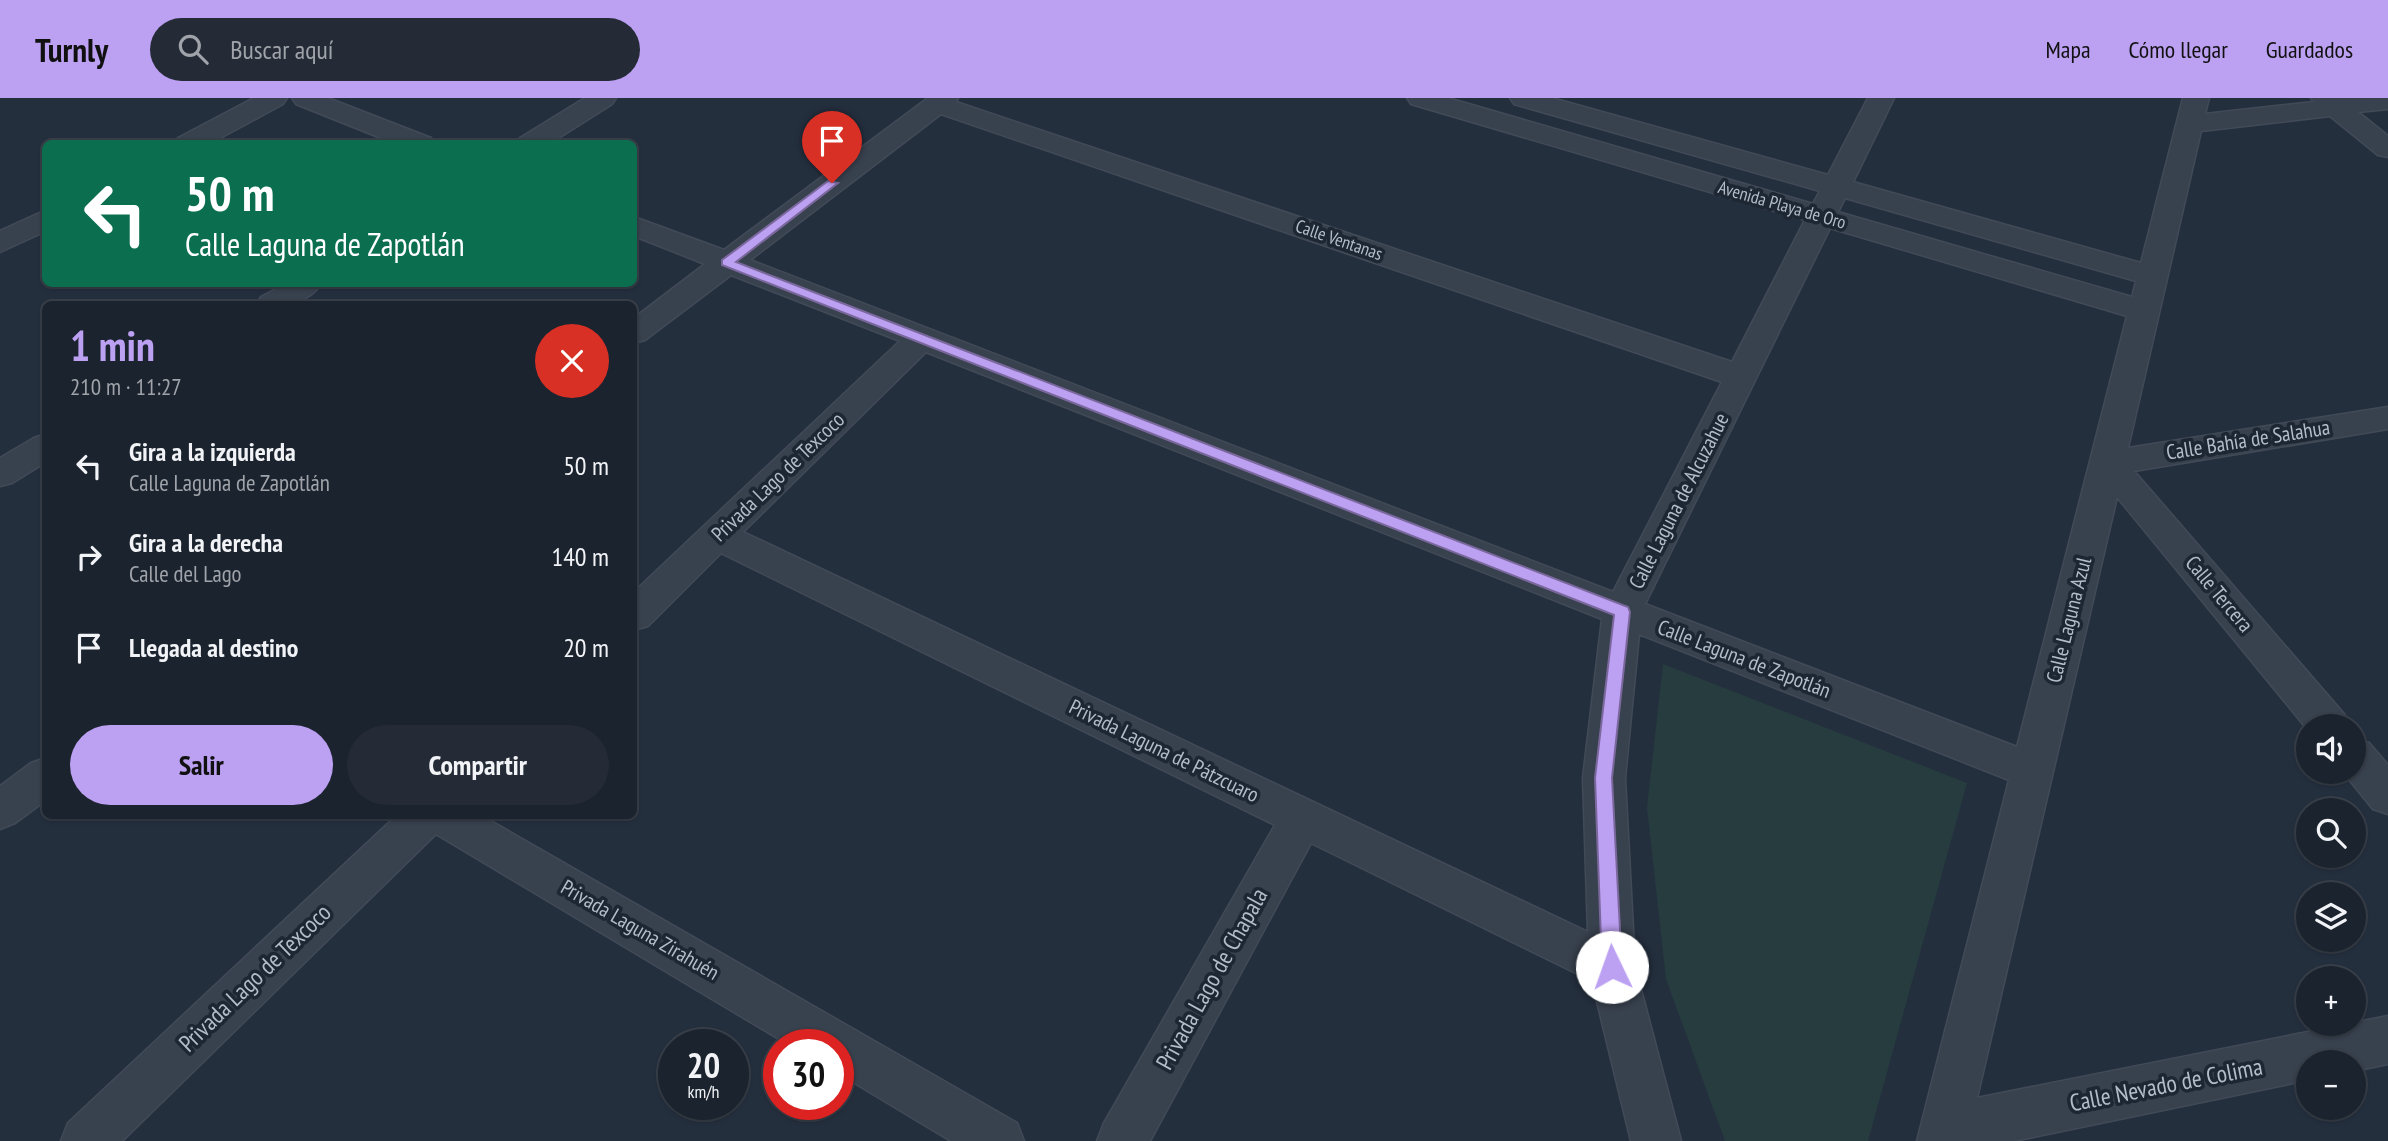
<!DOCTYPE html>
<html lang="es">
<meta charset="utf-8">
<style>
:root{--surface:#1b232e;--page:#242b36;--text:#f1f3f6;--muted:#a0a4aa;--line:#39404a;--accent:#bca0f2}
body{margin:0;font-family:"PT Sans Narrow",sans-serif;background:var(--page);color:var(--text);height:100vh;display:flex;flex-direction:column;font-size:26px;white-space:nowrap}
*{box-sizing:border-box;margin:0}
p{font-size:23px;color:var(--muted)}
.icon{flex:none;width:38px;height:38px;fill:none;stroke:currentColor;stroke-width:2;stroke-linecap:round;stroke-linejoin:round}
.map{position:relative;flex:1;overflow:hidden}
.side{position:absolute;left:42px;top:203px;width:595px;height:518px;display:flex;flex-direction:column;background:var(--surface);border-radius:10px;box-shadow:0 2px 5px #0004,0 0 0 2px var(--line)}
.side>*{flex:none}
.guide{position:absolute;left:42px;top:42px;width:595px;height:147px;border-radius:10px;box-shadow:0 2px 5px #0004,0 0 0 2px var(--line);background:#0b6e4f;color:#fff;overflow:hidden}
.controls{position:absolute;left:2296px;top:616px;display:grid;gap:14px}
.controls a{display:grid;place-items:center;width:70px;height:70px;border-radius:50%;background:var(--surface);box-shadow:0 2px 5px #0004,0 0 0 2px var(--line);font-size:35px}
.speed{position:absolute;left:658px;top:931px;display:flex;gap:14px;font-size:35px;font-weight:700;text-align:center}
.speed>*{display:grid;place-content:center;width:91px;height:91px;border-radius:50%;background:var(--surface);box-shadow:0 2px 5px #0004,0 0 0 2px var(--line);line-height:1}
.speed small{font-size:18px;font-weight:400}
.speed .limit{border:10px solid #d22;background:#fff;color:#111}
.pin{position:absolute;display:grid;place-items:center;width:60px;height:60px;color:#fff;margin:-72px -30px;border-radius:50% 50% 50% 0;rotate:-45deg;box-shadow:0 0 7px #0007}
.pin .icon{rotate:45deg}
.me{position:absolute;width:77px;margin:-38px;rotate:357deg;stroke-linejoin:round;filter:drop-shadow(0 0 5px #0008)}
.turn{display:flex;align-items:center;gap:24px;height:147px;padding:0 28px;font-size:32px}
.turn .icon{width:91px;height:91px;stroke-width:2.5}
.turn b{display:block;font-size:49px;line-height:60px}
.round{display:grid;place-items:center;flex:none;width:74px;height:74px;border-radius:37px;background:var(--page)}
.overview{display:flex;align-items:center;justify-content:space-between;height:119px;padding:0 28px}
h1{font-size:42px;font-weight:800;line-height:52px;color:var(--accent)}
.action{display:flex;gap:14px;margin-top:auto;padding:14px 28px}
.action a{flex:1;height:80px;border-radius:42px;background:var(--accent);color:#111;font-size:28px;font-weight:800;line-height:80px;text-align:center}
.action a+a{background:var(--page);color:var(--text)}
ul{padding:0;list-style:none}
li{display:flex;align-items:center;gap:21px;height:91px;padding:0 28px}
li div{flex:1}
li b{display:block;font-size:26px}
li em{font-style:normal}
header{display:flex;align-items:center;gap:42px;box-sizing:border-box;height:98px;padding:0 35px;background:var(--accent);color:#111}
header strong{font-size:33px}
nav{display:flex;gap:38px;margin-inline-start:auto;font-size:24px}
.search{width:490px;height:63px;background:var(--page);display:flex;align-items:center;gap:18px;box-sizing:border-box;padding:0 24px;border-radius:38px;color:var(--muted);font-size:26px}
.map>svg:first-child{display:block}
.green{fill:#263c3f}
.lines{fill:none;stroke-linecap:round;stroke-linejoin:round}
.minor-casing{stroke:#414a57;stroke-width:3}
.minor{fill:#38414e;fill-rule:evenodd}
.route{fill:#bca0f2;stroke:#7a689d;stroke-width:2}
.labels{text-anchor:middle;stroke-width:7;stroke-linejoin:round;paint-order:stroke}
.far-street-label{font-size:18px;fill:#b4bcc9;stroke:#1d2633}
.street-label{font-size:21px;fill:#b4bcc9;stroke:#1d2633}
.near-street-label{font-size:24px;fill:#b4bcc9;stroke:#1d2633}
</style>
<header>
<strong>Turnly</strong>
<div class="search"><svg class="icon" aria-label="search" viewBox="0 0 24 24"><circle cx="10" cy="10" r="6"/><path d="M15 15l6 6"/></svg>Buscar aquí</div>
<nav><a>Mapa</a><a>Cómo llegar</a><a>Guardados</a></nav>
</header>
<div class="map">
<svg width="2388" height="1043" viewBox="0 0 2388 1043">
<rect width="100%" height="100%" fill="#242f3e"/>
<path class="green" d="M1663 566 1967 685 1868 1043H1725L1666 881 1647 709Z"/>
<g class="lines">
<defs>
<path id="minor" d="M254 0H287L283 6 209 46H175L178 40Z
M292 0H328L431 40 434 46H396L296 6Z
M585 0H616L612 6 549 46H517L520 40Z
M928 0H958L956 4 1732 264 1805 122 1411 6 1407 0H1448L1813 106 1820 93 1514 6 1510 0H1552L1828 77 1868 0H1894L1853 84 2141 165 2183 0H2209L2205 16 2314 4 2311 0H2388V11L2358 14 2388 38V59L2378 57 2330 18 2201 33 2128 350 2388 309V331L2134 373 2344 616 2350 628H2308V632L2117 399 1977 1000 2388 918V966L2354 973V964H2308V982L2014 1043H1917L2009 682 1639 536 1625 680 1635 869 1681 1043H1631L1592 883 1311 745 1150 1043H1097L1104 1025 1275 727 721 455 648 528 634 532V494L900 243 731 177 645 242 634 245V220L705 166 634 138V119L724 152ZM941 16 1722 284 1613 494 750 162ZM1845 100 2136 183 2132 199 1838 114ZM1830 130 2127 218 2017 649 1645 506ZM926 254 1602 521 1583 680 1588 834 743 434Z
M46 112V133L0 154V133Z
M285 186H321C306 209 281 206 257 206L261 199Z
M46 336V364L12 385 0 388V360L34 340Z
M2354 640 2369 645 2388 667V716L2373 711 2343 674H2354Z
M46 660V702L15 725 0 731V688L31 665Z
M396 718H482L1017 1025 1024 1043H951L838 975V947H789L436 736 122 1043H61L68 1025Z"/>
</defs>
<use href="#minor" class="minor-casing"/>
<use href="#minor" class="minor"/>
</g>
<path class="route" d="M828 83 838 85 736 164 1628 509 1630 514 1612 680 1622 869 1619 876 1612 878 1605 876 1602 869 1595 680 1614 517 722 167V162Z"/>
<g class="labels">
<g class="far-street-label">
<text transform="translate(1782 107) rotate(16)" y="6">Avenida Playa de Oro</text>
<text transform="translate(1339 142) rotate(19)" y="6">Calle Ventanas</text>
</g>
<g class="street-label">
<text transform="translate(2248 342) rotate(-9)" y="7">Calle Bahía de Salahua</text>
<text transform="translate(778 379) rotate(-44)" y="7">Privada Lago de Texcoco</text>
<text transform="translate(1679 403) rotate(-63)" y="7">Calle Laguna de Alcuzahue</text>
<text transform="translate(2219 496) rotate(50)" y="7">Calle Tercera</text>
<text transform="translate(2069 522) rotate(-76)" y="7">Calle Laguna Azul</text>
<text transform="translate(1744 561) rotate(21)" y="7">Calle Laguna de Zapotlán</text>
<text transform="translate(1164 653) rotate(26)" y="7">Privada Laguna de Pátzcuaro</text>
<text transform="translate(640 832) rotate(30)" y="7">Privada Laguna Zirahuén</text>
</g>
<g class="near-street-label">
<text transform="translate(255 880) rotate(-44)" y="8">Privada Lago de Texcoco</text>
<text transform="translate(1212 881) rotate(-61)" y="8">Privada Lago de Chapala</text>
<text transform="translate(2166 987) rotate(-11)" y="8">Calle Nevado de Colima</text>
</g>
</g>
</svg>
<div class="controls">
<a><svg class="icon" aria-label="sound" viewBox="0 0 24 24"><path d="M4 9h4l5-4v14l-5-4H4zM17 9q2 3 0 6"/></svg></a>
<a><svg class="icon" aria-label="search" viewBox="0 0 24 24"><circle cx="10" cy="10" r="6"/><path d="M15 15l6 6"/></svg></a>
<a><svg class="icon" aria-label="layers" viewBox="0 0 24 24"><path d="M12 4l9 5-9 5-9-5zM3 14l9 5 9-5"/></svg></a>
<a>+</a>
<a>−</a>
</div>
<div class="speed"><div>20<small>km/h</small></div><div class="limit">30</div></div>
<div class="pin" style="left:832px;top:85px;background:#d93025"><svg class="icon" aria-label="arrive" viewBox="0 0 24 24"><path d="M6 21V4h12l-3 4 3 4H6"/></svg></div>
<svg class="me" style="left:1612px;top:869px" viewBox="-20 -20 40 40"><circle r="19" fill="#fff"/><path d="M0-13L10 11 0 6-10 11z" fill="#bca0f2"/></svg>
<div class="guide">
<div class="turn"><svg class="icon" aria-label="left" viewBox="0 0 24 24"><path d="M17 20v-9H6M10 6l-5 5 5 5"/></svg><div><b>50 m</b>Calle Laguna de Zapotlán</div></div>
</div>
<section class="side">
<div class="overview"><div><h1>1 min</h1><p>210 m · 11:27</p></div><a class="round" style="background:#d93025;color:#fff"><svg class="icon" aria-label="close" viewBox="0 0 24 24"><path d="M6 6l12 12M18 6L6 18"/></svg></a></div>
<ul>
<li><svg class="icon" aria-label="left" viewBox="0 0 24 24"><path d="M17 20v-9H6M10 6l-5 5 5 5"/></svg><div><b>Gira a la izquierda</b><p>Calle Laguna de Zapotlán</p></div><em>50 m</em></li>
<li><svg class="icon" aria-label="right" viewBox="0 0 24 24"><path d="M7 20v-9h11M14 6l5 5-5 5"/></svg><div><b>Gira a la derecha</b><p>Calle del Lago</p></div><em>140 m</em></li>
<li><svg class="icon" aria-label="arrive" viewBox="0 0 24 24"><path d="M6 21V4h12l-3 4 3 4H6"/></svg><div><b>Llegada al destino</b></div><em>20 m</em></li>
</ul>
<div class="action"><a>Salir</a><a>Compartir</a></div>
</section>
</div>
